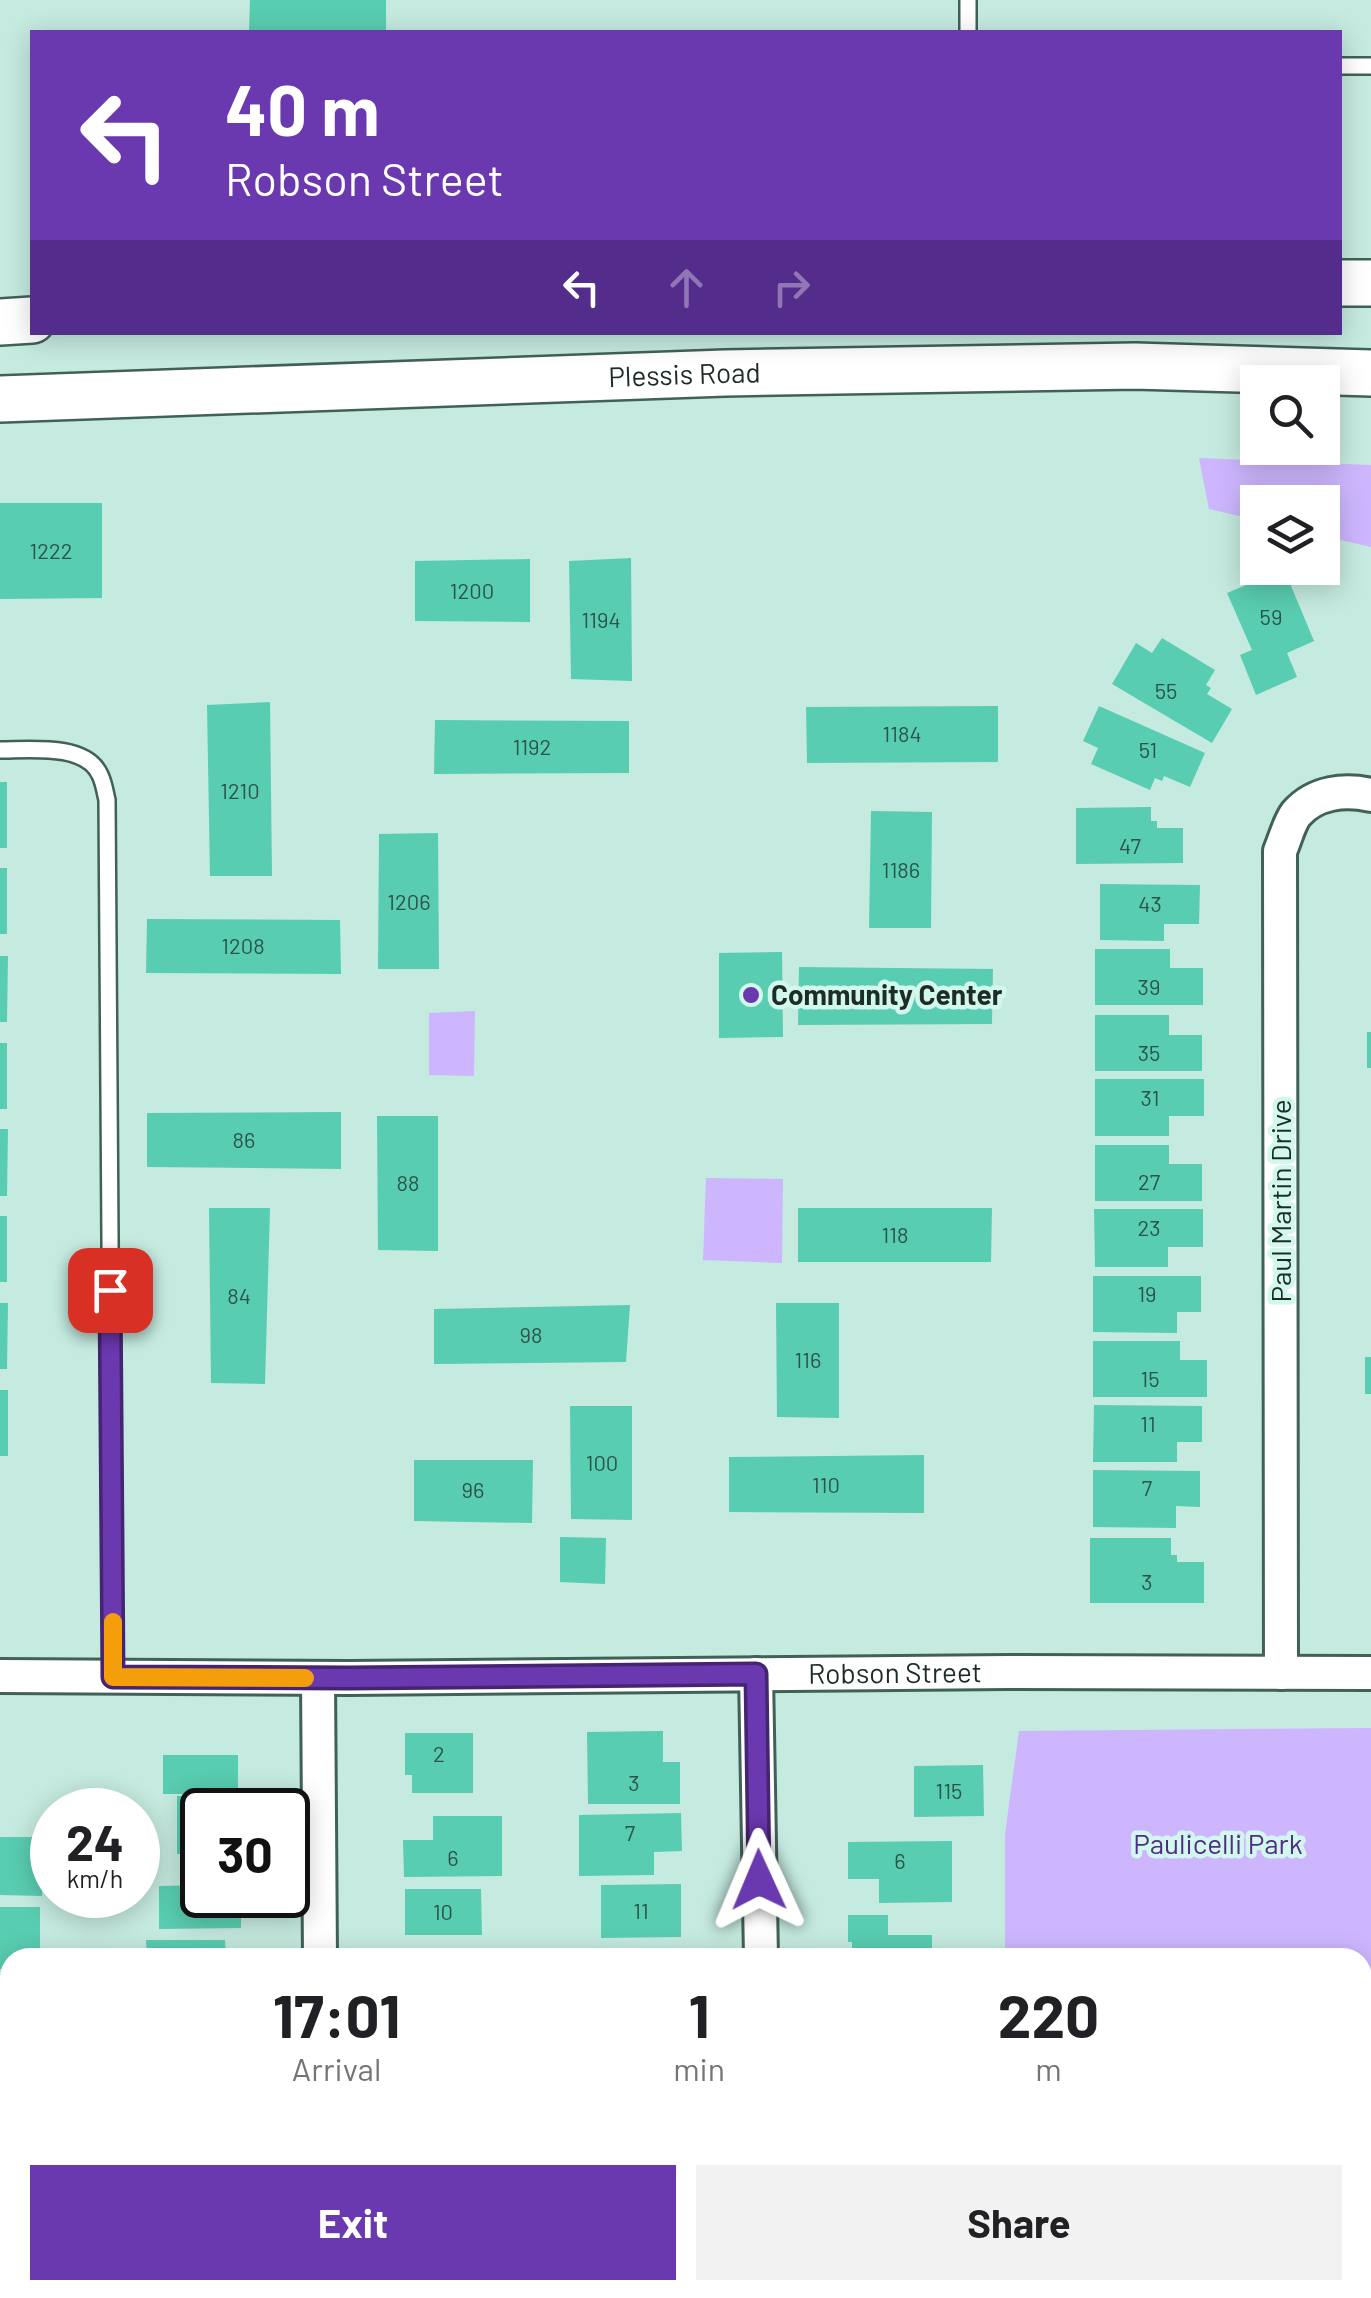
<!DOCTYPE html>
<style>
:root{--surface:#fff;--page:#f2f2f2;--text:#202124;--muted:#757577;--accent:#6a38af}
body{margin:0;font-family:Barlow,sans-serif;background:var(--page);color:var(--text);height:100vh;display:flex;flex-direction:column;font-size:38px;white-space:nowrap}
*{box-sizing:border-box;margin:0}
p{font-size:32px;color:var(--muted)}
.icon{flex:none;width:55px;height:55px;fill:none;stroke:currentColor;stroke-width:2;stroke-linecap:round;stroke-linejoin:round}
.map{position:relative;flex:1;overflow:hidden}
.side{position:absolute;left:0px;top:1948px;width:1372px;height:352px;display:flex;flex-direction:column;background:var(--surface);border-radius:30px 30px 0 0;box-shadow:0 5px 25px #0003}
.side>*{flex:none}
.hud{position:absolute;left:30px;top:30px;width:1312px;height:305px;border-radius:0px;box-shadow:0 5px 25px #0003;background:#6a38af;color:#fff;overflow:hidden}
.fabs{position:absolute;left:1240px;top:365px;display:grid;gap:20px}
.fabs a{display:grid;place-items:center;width:100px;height:100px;border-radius:0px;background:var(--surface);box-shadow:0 5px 25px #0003;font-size:50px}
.speed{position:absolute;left:30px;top:1788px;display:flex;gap:20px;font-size:50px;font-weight:700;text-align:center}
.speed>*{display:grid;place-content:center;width:130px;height:130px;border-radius:50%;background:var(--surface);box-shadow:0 5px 25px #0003;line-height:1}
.speed small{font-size:25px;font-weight:400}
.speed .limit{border:5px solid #111;border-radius:15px;background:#fff;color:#111}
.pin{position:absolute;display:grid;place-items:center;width:85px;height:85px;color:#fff;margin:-42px;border-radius:20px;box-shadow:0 5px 15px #0006}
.me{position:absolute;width:110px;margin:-55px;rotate:359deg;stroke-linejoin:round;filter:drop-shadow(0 0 8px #0008)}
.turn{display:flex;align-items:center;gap:35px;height:210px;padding:0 30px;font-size:45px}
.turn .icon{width:130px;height:130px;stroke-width:2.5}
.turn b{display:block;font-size:70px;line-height:85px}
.lanes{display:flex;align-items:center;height:95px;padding:0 30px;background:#0003;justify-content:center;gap:50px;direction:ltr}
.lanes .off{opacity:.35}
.eta{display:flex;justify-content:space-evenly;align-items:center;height:170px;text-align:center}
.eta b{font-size:60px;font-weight:700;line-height:70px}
.primary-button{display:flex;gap:20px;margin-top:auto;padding:20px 30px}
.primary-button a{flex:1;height:115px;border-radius:0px;background:var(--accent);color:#fff;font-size:40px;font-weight:700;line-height:115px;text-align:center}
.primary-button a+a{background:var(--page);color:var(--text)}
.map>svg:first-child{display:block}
.green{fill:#cdb6fe}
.building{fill:#59cdb1}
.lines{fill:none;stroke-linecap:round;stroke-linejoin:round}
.service-casing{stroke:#416158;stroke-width:20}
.minor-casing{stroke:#416158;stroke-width:38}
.secondary-casing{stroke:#416158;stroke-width:50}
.service{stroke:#fff;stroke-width:15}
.minor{stroke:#fff;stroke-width:32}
.secondary{stroke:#fff;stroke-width:45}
.route-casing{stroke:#452472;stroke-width:25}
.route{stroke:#6a38af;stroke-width:18}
.slow{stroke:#f59e0b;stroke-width:18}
.poi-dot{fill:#6a38af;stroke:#d2f7ec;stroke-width:4}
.labels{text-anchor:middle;stroke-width:9;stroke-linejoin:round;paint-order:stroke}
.number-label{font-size:22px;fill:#2c544a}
.street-label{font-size:28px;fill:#1d2c27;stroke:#d2f7ec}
.poi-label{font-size:28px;font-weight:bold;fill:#1d2c27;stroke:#d2f7ec;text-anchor:start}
.park-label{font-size:28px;fill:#512c85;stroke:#d2f7ec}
</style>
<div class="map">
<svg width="1371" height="2298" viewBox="0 0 1371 2298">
<rect width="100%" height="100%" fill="#c5eadf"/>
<path class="green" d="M1199 458 1371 465V547L1323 536 1322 502H1258L1257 520 1209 509Z
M475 1011 474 1076 429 1075V1013Z
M706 1178 783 1179 782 1263 703 1260Z
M1371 1728V2059H1363L1362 1958 1005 1957V1834L1019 1731Z"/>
<path class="building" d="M250 0H386V32H249Z
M0 503H102V598L0 599Z
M631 558 632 681 571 679 569 561Z
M530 559V622L415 621V561Z
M1284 569 1314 641 1287 653 1297 677 1256 695 1240 655 1252 650 1227 593Z
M1162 638 1215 670 1206 685 1211 688 1207 694 1232 709 1212 743 1112 684 1136 643 1152 653Z
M270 702 272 876H210L207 705Z
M998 706V762L807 763 806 707Z
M1099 706 1205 753 1190 787 1164 776 1162 781 1155 778 1150 790 1091 764 1098 748 1083 741Z
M435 720 629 721V773L434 774Z
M0 782H7V848H0Z
M1151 807V821H1157V828H1183V863L1076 864V808Z
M871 811 932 812 931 928H869Z
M438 833 439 969H378L379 834Z
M0 868H7V934H0Z
M1100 884 1200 885 1199 924H1164V941L1100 940Z
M147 919 340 920 341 974 146 973Z
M1095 949H1170V968H1203V1005H1095Z
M782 952 783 1037 719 1038V953Z
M0 956H8L7 1022H0Z
M799 967 993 969 992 1024 798 1025Z
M1095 1015H1169V1035H1202V1071H1095Z
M1367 1032H1371V1068H1367Z
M0 1043H7V1109H0Z
M1095 1079H1204V1116H1169V1136H1095Z
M341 1112V1169L147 1167V1113Z
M377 1116H438V1251L378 1250Z
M0 1129H8L7 1196H0Z
M1095 1145H1169V1164H1202V1201H1095Z
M209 1208H270L265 1384 211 1383Z
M798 1208H992L991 1262H798Z
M1094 1209H1203V1247H1168V1267H1095Z
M0 1216H7V1282H0Z
M1093 1276H1201V1312H1177V1333L1093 1332Z
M0 1303H8L7 1369H0Z
M776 1303H839V1418L777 1417Z
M630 1305 626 1362 434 1364V1309Z
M1093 1341H1180V1360H1207V1397H1093Z
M1365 1357H1371V1394H1365Z
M0 1390H8V1456H0Z
M1094 1405 1202 1406V1442H1177V1462H1093Z
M570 1406H632V1520L571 1519Z
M924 1455V1513L729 1512V1457Z
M414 1460H533L532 1523 414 1521Z
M1093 1470 1200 1471V1507L1176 1506V1528L1093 1527Z
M560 1537 606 1538 605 1584 560 1582Z
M1090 1538H1171V1555H1177V1562H1204V1603H1090Z
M663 1731V1762H680V1804H588L587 1732Z
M405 1733H473V1793H412V1775H405Z
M163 1755H238V1794H163Z
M983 1765 984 1816 914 1817V1766Z
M177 1796H237V1810H202V1854H177Z
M681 1813 682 1851 654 1852V1875L579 1876V1815Z
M433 1816H502V1876L404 1877 403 1840H433Z
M0 1837H43L42 1896 0 1895Z
M952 1841V1902L879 1903V1879H848V1842Z
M681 1884V1937L601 1938V1885Z
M202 1885V1895H241V1928L159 1929V1886Z
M405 1889H481L482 1935H405Z
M0 1907H40V1958H10V1969H0Z
M848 1915H888V1935H932V1958H852V1942H848Z
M146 1940H225L226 1958H147Z
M0 1978H10V2036H0Z
M0 2048H10V2109H0Z
M0 2117H10V2176H0Z
M0 2186H10V2247H0Z
M0 2262H10V2290H50V2298H0Z
M163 2290H238V2298H163Z"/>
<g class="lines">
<defs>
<path id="service" d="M968 0V32
M1340 66H1371
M0 750C29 750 86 743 100 775 104 783 105 792 107 800L113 1677"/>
<g id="minor">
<path d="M1281 1673 1280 851C1285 840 1289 823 1296 814 1315 792 1345 789 1371 795"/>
<path d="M756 1674 761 1958"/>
<path id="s1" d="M0 1676 349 1678 1008 1672 1371 1673"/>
<path d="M318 1678 320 1958"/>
<path d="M325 2290V2298"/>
<path d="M766 2290 767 2298"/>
<path d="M1050 2298 1064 2290"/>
<path d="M1193 2298V2290"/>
</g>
<g id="secondary">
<path d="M1340 283H1371"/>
<path d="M0 322 32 320"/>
<path id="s2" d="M0 399 725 373 1135 366 1371 373"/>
</g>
</defs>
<use href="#service" class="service-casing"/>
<use href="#minor" class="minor-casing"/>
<use href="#secondary" class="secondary-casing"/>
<use href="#service" class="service"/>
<use href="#minor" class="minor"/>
<use href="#secondary" class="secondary"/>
</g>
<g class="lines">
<defs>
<path id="route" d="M110 1290 113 1677 349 1678 756 1674 759 1880"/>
</defs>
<use href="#route" class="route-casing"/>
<use href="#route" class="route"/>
<path class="slow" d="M113 1622V1677L305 1678"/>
</g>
<circle class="poi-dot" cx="751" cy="995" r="10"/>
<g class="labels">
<g class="number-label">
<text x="51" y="559">1222</text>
<text x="472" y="599">1200</text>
<text x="1271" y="625">59</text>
<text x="601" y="628">1194</text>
<text x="1166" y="699">55</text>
<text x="902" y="742">1184</text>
<text x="532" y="755">1192</text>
<text x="1148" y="758">51</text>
<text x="240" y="799">1210</text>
<text x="1130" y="854">47</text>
<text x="901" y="878">1186</text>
<text x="409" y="910">1206</text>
<text x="1150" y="912">43</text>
<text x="243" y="954">1208</text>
<text x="1149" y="995">39</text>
<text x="1149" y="1061">35</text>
<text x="1150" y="1106">31</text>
<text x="244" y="1148">86</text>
<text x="1149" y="1190">27</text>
<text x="408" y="1191">88</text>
<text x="1149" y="1236">23</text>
<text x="895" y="1243">118</text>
<text x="1147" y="1302">19</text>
<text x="239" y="1304">84</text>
<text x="531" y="1343">98</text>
<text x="808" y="1368">116</text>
<text x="1150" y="1387">15</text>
<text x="1148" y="1432">11</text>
<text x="602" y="1471">100</text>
<text x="826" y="1493">110</text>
<text x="1147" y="1496">7</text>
<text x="473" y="1498">96</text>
<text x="1147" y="1590">3</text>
<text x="439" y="1762">2</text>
<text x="634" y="1791">3</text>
<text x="949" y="1799">115</text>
<text x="630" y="1841">7</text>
<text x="453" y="1866">6</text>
<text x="900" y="1869">6</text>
<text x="641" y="1919">11</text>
<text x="443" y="1920">10</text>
</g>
<g class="street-label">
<text dy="10" stroke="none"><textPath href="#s2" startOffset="685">Plessis Road</textPath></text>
<text transform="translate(1281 1201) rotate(-90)" y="10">Paul Martin Drive</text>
<text dy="10" stroke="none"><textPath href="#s1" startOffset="895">Robson Street</textPath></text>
</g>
<g class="poi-label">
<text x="771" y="1005">Community Center</text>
</g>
<g class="park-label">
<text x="1218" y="1854">Paulicelli Park</text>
</g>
</g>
</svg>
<div class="fabs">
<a><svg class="icon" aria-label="search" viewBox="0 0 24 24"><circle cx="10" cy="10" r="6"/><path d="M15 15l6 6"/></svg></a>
<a><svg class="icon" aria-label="layers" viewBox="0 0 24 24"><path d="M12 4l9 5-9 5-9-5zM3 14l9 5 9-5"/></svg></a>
</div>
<div class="speed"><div>24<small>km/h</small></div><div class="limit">30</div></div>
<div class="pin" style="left:110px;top:1290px;background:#d93025"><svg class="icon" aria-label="arrive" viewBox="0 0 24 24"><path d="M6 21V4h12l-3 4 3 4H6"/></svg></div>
<svg class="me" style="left:759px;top:1880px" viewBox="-20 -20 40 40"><path d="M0-17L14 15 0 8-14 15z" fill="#6a38af" stroke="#fff" stroke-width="4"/></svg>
<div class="hud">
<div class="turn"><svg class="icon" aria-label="left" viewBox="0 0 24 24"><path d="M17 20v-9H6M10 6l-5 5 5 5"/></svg><div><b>40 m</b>Robson Street</div></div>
<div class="lanes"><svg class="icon" aria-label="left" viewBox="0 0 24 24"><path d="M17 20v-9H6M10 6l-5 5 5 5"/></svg><svg class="icon off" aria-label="ahead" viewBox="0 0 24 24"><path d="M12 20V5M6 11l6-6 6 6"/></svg><svg class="icon off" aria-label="right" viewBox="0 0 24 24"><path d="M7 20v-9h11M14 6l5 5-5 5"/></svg></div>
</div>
<section class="side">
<div class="eta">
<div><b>17:01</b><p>Arrival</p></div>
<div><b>1</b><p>min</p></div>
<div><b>220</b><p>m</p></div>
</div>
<div class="primary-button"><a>Exit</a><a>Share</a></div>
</section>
</div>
